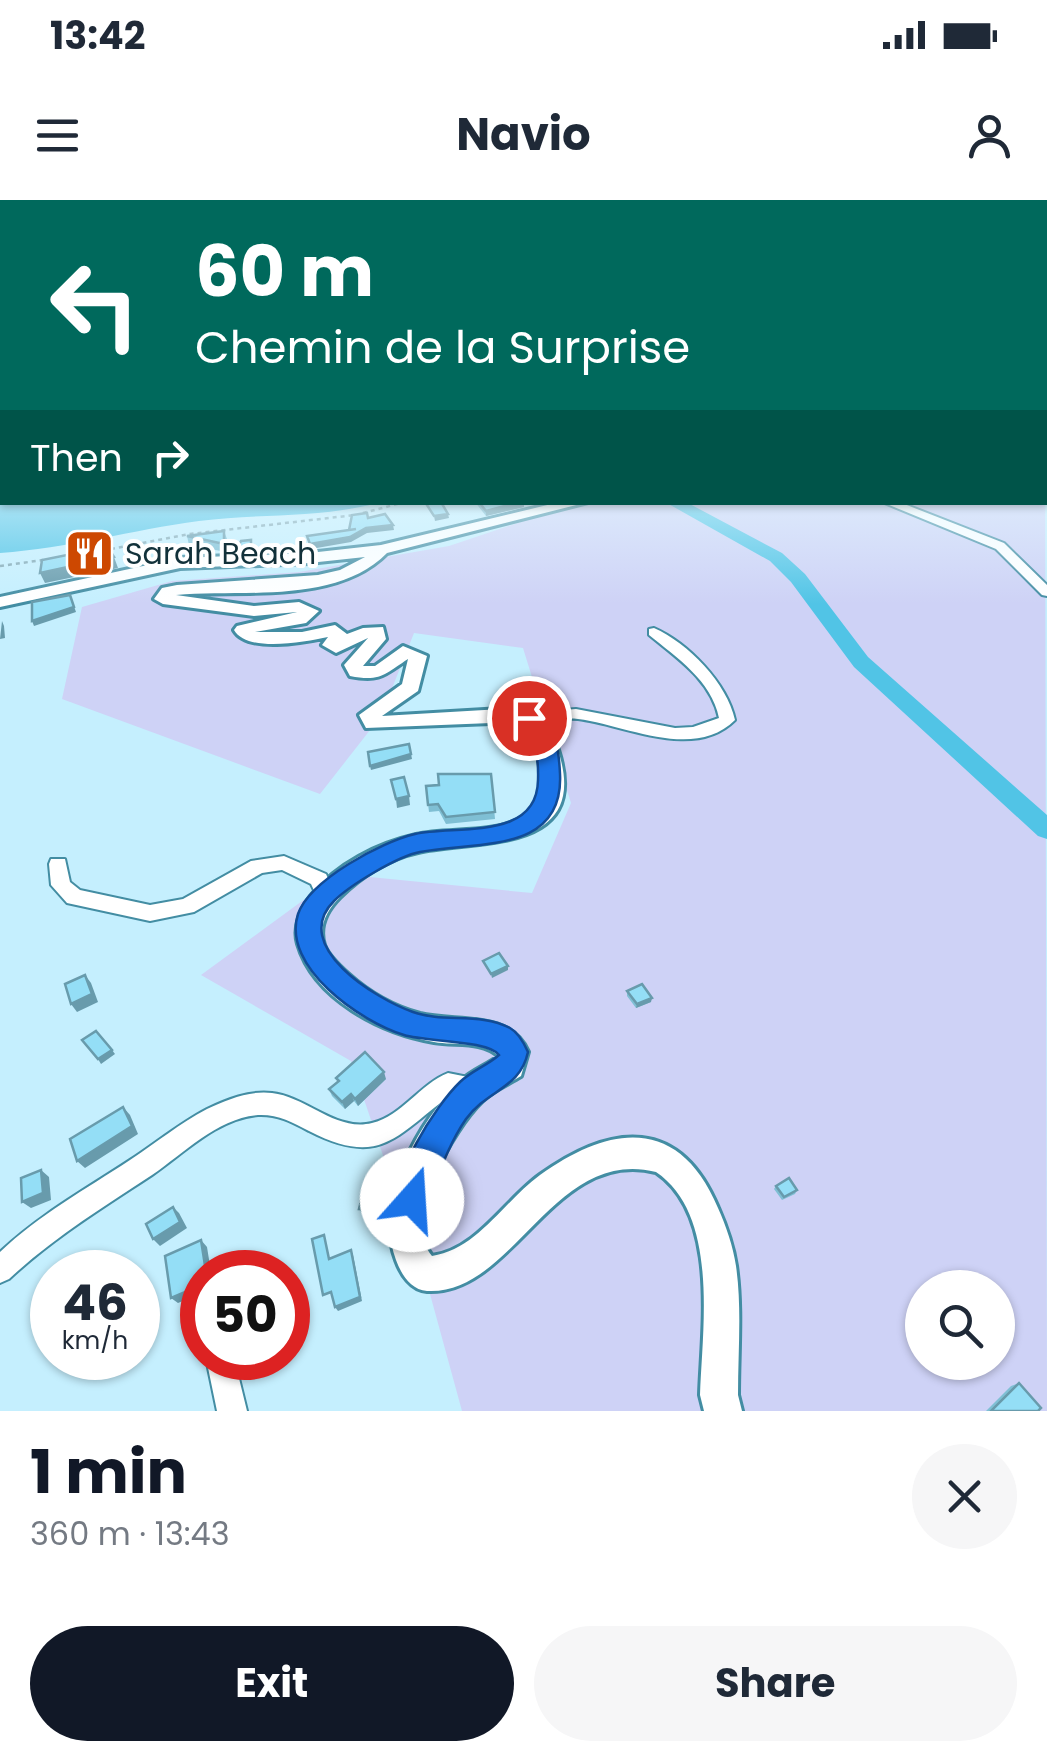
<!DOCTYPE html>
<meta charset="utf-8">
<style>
:root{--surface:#fff;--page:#f6f6f7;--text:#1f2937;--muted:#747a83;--accent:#111827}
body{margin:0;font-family:Poppins,sans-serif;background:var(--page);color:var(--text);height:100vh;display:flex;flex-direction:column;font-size:38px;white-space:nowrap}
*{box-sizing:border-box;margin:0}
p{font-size:32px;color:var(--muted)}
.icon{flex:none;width:55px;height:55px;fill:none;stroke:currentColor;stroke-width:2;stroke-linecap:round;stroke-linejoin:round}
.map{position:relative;height:1211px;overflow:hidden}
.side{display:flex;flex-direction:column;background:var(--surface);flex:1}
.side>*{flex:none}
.top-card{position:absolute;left:0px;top:0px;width:1048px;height:305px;box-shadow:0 2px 8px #0004;background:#00695c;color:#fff;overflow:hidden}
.buttons{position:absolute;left:905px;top:1070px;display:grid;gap:20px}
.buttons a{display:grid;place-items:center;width:110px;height:110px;border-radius:50%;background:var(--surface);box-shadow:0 2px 8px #0004;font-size:50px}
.speed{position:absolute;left:30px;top:1050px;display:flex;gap:20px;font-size:50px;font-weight:700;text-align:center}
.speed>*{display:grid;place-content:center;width:130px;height:130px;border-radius:50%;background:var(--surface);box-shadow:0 2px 8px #0004;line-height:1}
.speed small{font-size:25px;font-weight:400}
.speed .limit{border:15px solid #d22;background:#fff;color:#111}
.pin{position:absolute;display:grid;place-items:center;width:85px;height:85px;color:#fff;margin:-42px;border:5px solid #fff;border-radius:50%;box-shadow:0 2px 10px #0007}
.me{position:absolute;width:110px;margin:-55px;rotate:19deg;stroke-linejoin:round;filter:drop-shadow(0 0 8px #0008)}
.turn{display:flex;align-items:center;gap:35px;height:210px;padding:0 30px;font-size:45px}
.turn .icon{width:130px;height:130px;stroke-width:2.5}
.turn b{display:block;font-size:70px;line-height:85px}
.then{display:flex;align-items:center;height:95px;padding:0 30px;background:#0003;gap:20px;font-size:38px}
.round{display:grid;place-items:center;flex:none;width:105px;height:105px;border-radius:52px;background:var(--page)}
.head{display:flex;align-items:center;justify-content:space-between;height:170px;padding:0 30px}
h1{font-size:60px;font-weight:700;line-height:75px;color:var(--accent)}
.primary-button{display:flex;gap:20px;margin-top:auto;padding:20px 30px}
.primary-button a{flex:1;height:115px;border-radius:60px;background:var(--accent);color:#fff;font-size:40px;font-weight:700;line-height:115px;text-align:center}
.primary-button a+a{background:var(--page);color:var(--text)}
.status{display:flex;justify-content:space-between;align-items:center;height:70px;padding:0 50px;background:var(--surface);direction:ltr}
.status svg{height:28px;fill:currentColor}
header{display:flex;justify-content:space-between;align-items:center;height:130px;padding:0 30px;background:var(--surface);font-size:45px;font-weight:700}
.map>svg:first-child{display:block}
.green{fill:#ced2f6;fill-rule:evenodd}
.water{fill:#51c4e6}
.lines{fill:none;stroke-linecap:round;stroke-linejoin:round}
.river{fill:#51c4e6;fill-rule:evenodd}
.minor-casing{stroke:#438da3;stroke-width:4}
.major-casing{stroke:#438da3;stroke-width:6}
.path{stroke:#84aab7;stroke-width:2.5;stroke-dasharray:4 4;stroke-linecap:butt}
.minor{fill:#fff;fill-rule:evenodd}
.major{fill:#fff;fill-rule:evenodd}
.wall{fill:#7fbfd4}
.shaded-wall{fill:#689bac}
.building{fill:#94def6;stroke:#689bac;stroke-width:2.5}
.route{fill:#1a73e8;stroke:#114b97;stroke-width:2.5}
.labels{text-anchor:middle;stroke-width:8;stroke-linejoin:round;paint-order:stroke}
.far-poi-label{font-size:30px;fill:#12313a;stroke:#fff;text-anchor:start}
</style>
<div class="status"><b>13:42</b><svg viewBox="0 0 49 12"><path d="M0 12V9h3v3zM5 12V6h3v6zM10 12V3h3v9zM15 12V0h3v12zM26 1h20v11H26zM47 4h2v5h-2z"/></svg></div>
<header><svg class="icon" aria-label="menu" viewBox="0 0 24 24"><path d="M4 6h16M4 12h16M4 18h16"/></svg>Navio<svg class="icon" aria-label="person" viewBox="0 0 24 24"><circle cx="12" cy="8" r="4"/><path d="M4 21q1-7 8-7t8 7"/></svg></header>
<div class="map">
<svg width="1047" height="1211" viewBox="0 0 1047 1211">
<rect width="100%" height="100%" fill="#c5effe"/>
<path class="green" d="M1045 235 1047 1211H462L430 1094 351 861 201 775 339 674 532 693 571 603 523 448 414 433 381 516 320 594 62 499 82 407 172 381 299 372 449 346 577 303 1045 302ZM922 1088H998V1162H922Z"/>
<path class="water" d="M0 235 2 302 377 303C319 319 258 313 199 321 132 330 68 348 0 353Z"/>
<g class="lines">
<path class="river" d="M665 302H686L782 353 805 374 868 457 1047 615V639L1038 636 854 467 791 382 770 361Z"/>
<defs>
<path id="minor" d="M882 302H899L1004 343 1047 385V396L1042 395 996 349Z
M654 428C688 443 727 483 735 520 694 561 626 525 578 519 560 517 541 523 523 521L521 517 523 513 576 509 675 528 693 527 719 518C711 480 677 458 649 435V429Z
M284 656 326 674 335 694 332 699 325 702 318 699 311 684 282 670 262 673 194 712 150 721 67 703 51 685 49 664 51 659H65L70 682 80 690 150 705 183 699 251 661Z
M448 873 483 880 487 888 483 896 475 899 451 895C395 936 381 968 309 931 292 922 277 914 258 915 218 918 184 953 152 975 102 1008 53 1038 9 1079L0 1083V1052C39 1015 86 989 130 960 156 943 180 923 207 909 226 900 250 890 272 893 307 897 336 932 372 923 402 916 420 884 448 873Z
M206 1158H234L247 1211H217Z"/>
<path id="major" d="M560 302H588L387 353C336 405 241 389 176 395L254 406 299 402 319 411 306 423 255 432H302L335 425 347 434 363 428 383 427 386 439 363 466H375L403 446 427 456 418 491 382 516 518 508C539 514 551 529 558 550 592 654 478 639 418 652 389 658 360 677 340 697 327 710 318 726 324 745 328 756 339 766 348 774 368 792 394 807 420 814 457 823 510 810 528 852L521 876C508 884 493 890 482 901 453 929 401 1019 432 1056 477 1050 505 1000 540 975 612 923 680 917 718 1008 726 1026 733 1046 736 1066 742 1108 738 1152 738 1195L742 1211H704L700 1195C702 1130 720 1015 656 972 553 946 513 1096 427 1091 411 1090 401 1074 396 1060 374 1003 419 919 461 881 472 870 488 865 499 856 481 840 456 846 434 842 381 833 314 799 298 744 293 727 301 708 312 695 337 664 377 644 416 635 464 624 551 645 540 566 538 548 532 531 515 522L366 528 359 515 402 484 408 459C385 474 381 482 350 476L344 465 368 438 336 453 322 445 328 437C304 442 247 453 234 430L237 426 297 412 254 416 163 404 154 399 162 388 177 385 318 375 340 370 365 357 309 363 180 368 0 407V397L180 358 309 353 381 345Z"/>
</defs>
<use href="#minor" class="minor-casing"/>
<use href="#major" class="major-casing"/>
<path class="path" d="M363 313 405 302
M111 349 190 334 355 315
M0 366 43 360"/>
<use href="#minor" class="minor"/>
<use href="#major" class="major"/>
</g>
<path class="wall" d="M475 302H524V307L486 316Z
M224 331 227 339 226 352 189 345 187 336Z
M251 340 252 351 239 352 238 347Z
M491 574 495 619 446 624 439 611 429 612 426 586Z
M627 791 651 802 636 808 627 796Z
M336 878 386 879 358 906 354 901 345 909 332 896 329 889 338 882Z
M776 986 797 990 795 994 782 1000 774 989Z
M383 992 384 995 380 1014 361 1012 359 1009Z
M1019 1183 1038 1211H986L1011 1186Z"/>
<path class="shaded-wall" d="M520 302H524V307L486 316V311Z
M448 314 449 318 435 321 434 316Z
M393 325 394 330 367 333 351 342 311 349 310 344 366 328Z
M114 357 118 368 45 383 40 373Z
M70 395 76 412 34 426 32 421Z
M2 421 4 426 5 438 0 439Z
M411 554 412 559 371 570 370 566Z
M409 596 410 605 397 608 396 599Z
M508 766V770L492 778 491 774Z
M85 775 91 783 98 802 77 812 71 804Z
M652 798 651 802 636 808 637 804Z
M112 850 115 854 101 864 98 859Z
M384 872 386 879 358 906 355 899Z
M351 894 354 901 345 909 342 902Z
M123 907 130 915 138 934 85 968 77 961Z
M41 970 49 977 51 1000 31 1008 22 1002Z
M173 1007 179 1013 187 1028 160 1046 153 1039Z
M201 1040 207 1047 211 1072H206Z
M351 1050 353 1055 362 1101 338 1111 335 1107Z
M202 1085V1093L178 1103 171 1098Z"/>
<path class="building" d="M425 302H441L448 314 434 316Z
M479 302H520L486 311Z
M367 313 368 318 385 314 393 325 366 328 350 337 310 344 307 336 356 329 349 330 352 315Z
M224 331V344L187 336Z
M251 340V347H238L241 341Z
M87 344H106L114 357 40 373 42 360 87 351Z
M70 395 74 407 32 421V402Z
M409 544 411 554 370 566 368 552Z
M438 574H491L495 612 446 617 438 604 428 605 426 586 439 585Z
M404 577 409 596 396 599 391 580Z
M499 753 508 766 491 774 483 761Z
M85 775 92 794 71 804 65 784Z
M642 784 652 798 637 804 627 791Z
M96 831 112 850 98 859 82 840Z
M365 852 384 872 355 899 351 894 342 902 329 889 339 881 336 878Z
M123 907 132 926 77 961 70 939Z
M41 970 43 993 22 1002 21 978Z
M789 978 797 990 784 997 776 986Z
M364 989 383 992 379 1010 359 1009Z
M173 1007 180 1022 153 1039 146 1024Z
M324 1035 329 1059 351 1050 360 1097 335 1107 331 1092 323 1095 312 1039Z
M201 1040 206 1072H202V1085L171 1098 165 1056Z
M1019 1183 1041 1208 1038 1211H991Z"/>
<linearGradient id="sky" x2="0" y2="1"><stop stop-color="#6bbae7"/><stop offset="0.58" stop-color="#e5f8ff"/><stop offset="1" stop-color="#e5f8ff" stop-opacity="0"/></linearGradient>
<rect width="1047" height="404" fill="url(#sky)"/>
<path class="route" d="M529 511C556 518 559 551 560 574 564 655 475 641 420 652 398 656 350 685 334 701 289 746 376 799 413 812 444 823 480 812 510 828 519 833 524 843 528 852 520 889 488 889 466 919 446 948 437 981 424 1012L412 1017 400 1012C387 980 436 905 460 882 471 871 488 865 499 855 488 840 426 842 404 835 361 822 281 767 298 714 310 680 381 642 415 634 457 625 537 641 538 580 539 553 534 538 518 518Z"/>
<defs>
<symbol id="restaurant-square" viewBox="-11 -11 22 22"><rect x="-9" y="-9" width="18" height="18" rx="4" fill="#cd4801" stroke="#fff"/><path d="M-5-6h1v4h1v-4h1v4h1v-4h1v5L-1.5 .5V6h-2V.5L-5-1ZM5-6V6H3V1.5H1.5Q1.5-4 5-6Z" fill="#fff"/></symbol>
</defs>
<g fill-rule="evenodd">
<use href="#restaurant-square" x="62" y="326" width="55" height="55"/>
</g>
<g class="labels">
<g class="far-poi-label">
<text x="125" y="364">Sarah Beach</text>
</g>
</g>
</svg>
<div class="buttons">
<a><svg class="icon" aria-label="search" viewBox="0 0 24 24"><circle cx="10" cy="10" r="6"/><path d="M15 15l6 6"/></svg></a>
</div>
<div class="speed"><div>46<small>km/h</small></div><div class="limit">50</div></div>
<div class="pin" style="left:529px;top:518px;background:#d93025"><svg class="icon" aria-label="arrive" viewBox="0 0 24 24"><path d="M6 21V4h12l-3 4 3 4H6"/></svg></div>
<svg class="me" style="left:412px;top:1000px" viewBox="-20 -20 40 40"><circle r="19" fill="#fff"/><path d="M0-13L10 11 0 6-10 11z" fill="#1a73e8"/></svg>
<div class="top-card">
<div class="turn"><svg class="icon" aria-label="left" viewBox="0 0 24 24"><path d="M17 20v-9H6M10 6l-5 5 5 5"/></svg><div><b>60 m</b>Chemin de la Surprise</div></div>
<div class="then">Then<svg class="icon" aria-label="right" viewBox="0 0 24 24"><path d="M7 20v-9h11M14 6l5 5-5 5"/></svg></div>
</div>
</div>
<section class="side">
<div class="head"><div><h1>1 min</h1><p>360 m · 13:43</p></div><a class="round"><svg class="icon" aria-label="close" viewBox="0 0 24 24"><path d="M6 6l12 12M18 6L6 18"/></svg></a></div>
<div class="primary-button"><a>Exit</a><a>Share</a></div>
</section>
